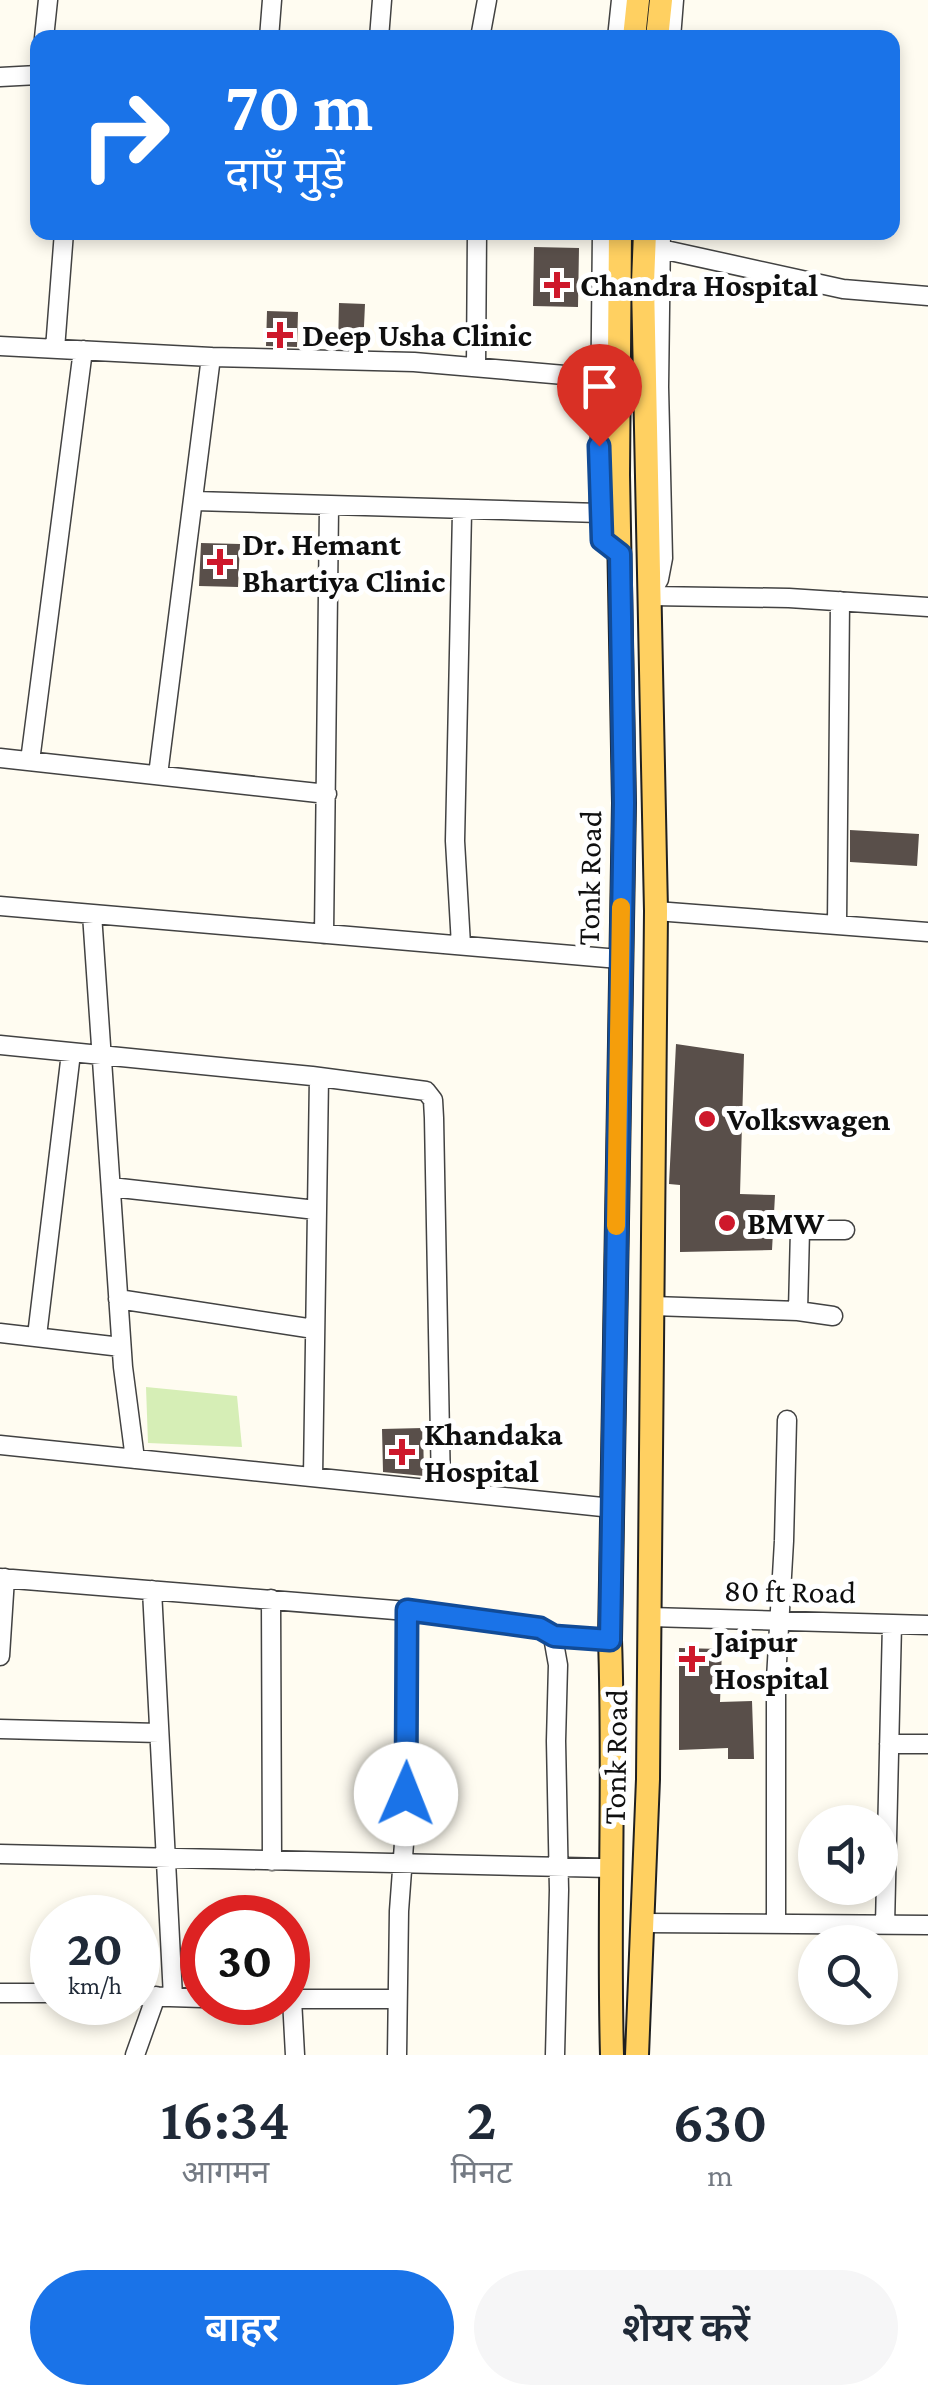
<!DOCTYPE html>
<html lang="hi">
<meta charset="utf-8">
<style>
:root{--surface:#fff;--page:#f6f6f7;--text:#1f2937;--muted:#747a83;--accent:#1a73e8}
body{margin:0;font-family:"Crimson Pro","Noto Sans Devanagari",serif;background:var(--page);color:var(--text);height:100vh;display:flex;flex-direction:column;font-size:38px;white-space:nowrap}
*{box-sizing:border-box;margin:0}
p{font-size:32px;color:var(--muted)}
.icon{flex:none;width:55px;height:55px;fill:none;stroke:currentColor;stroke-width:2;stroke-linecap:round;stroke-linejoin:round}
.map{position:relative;height:2055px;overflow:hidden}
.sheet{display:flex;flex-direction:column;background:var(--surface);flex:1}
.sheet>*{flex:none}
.top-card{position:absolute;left:30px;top:30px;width:870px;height:210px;border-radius:20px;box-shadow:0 5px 15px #0003;background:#1a73e8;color:#fff;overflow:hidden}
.tools{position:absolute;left:798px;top:1805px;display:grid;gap:20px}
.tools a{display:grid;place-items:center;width:100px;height:100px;border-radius:50%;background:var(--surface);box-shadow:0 5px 15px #0003;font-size:50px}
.speed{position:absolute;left:30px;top:1895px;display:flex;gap:20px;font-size:50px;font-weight:700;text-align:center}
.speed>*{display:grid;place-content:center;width:130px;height:130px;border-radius:50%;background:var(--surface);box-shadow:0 5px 15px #0003;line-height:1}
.speed small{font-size:25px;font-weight:400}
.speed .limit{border:15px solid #d22;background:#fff;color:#111}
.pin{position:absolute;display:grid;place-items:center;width:85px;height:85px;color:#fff;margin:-102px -42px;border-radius:50% 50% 50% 0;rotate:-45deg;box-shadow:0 0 10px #0007}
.pin .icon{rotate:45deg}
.me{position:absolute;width:110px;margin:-55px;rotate:1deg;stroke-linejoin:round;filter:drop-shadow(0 0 8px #0008)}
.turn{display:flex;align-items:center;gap:35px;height:210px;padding:0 30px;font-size:45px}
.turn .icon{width:130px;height:130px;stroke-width:2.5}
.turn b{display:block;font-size:70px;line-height:85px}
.eta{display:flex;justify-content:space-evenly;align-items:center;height:170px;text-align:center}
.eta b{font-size:60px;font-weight:600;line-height:70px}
.button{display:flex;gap:20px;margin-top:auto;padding:20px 30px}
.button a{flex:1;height:115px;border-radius:60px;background:var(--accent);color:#fff;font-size:40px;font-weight:600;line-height:115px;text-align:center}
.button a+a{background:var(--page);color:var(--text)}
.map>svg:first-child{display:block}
.green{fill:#d6eeb6}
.building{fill:#594f4a}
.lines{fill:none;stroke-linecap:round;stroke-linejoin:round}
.minor-casing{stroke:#424242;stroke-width:21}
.major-casing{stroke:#202020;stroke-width:26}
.minor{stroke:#fff;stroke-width:18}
.major{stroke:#ffd061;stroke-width:22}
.route-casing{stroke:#114b97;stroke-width:25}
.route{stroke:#1a73e8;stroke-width:18}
.slow{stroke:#f59e0b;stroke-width:18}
.poi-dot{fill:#ce182b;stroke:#fff;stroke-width:4}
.labels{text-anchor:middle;stroke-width:10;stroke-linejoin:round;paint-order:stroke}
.poi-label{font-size:32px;font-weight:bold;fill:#0f0f0f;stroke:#fff;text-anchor:start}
.street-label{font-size:32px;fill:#0f0f0f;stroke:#fff}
</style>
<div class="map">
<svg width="928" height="2055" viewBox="0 0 928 2055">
<rect width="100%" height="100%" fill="#fffcf1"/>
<path class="green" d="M146 1387 237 1396 242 1447 148 1443Z"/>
<path class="building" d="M534 247 579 248 578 307 533 306Z
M339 303 365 304 363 348H338Z
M267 311 298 312 297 347 266 346Z
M201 543 240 544 238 587 199 586Z
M850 830 919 834 917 866 850 862Z
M676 1044 744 1054 740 1194 775 1195 772 1250 680 1252V1185L669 1184Z
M423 1428 424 1476 383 1472 382 1429Z
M679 1648 722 1649 720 1702 752 1701 754 1759H728V1748L679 1750Z"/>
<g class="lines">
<defs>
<path id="minor" d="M44 38 48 0
M269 38 272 0
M379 38 382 0
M480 38 487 0
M617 38 621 0
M671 38 674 0
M0 77 38 75
M602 232 599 513 602 540 620 555
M661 249 843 289 928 296
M0 346 211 357 414 362 599 378
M55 349 64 232
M476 367 477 232
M195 501 599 513
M650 595 659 579 663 558 659 387 661 232
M650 596 789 598 928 607
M0 758 327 794
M30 761 83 350
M158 775 211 357
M0 906 619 959
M656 911 928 932
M92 914 123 1367 135 1459
M837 924 840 601
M324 934 329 507
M461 945 455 841 462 512
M0 1045 312 1076 426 1091 433 1100 434 1118 441 1489
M111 1187 316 1210
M118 1299 314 1329
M653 1306 798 1311 800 1230H845
M798 1311 833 1316
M0 1333 121 1347
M37 1336 71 1053
M0 1445 612 1508
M313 1477 319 1077
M0 1578 407 1611 540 1628 553 1637 558 1665 556 1741 559 1890 555 2055
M152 1590 173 1997
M271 1599 272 1861
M650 1617 928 1625
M553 1637 610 1640
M0 1656 5 1578
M0 1729 159 1733
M889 1744H928
M0 1854 610 1868
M644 1923 928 1925
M776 1924V1679L784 1541 787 1420
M885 1925 892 1624
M0 1993H52
M138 1996 202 1998
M288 1999H397
M292 1999 295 2055
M135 2055 156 1996
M397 2055 399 1911 405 1830 407 1611"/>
<path id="major" d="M634 38 638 0
M657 38 661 0
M612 2055C608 1917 615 1778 610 1640L624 803 618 475 620 232
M637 2055 648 1779 656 911 643 283 645 232"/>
</defs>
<use href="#minor" class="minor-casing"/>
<use href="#major" class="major-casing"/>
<use href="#minor" class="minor"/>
<use href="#major" class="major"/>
</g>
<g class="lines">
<defs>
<path id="route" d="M406 1794 407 1610 540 1628 554 1636 610 1640 624 803 620 554 602 540 599 446"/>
</defs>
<use href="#route" class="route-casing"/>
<use href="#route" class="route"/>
<path class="slow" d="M616 1226 621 907"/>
</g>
<g class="poi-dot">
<path d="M552 270h10v10h10v10h-10v10h-10v-10h-10v-10h10z"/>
<path d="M275 320h10v10h10v10h-10v10h-10v-10h-10v-10h10z"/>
<path d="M215 547h10v10h10v10h-10v10h-10v-10h-10v-10h10z"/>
<circle cx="707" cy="1119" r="10"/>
<circle cx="727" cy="1223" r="10"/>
<path d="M397 1437h10v10h10v10h-10v10h-10v-10h-10v-10h10z"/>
<path d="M687 1644h10v10h10v10h-10v10h-10v-10h-10v-10h10z"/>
</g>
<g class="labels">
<g class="poi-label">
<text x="580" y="296">Chandra Hospital</text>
<text x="302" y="346">Deep Usha Clinic</text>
<text x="242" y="555">Dr. Hemant<tspan x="242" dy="37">Bhartiya Clinic</tspan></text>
<text x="727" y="1130">Volkswagen</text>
<text x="747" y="1234">BMW</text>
<text x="424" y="1445">Khandaka<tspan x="424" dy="37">Hospital</tspan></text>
<text x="714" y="1652">Jaipur<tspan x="714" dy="37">Hospital</tspan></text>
</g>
<g class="street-label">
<text transform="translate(589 878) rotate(-89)" y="11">Tonk Road</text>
<text transform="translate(790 1591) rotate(1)" y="11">80 ft Road</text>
<text transform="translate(615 1757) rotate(-89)" y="11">Tonk Road</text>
</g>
</g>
</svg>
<div class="tools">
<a><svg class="icon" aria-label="sound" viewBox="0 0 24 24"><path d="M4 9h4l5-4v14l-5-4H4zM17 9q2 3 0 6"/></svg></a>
<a><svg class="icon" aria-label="search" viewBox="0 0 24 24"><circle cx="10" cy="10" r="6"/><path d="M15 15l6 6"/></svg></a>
</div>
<div class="speed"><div>20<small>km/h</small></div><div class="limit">30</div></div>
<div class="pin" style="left:599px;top:446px;background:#d93025"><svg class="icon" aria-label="arrive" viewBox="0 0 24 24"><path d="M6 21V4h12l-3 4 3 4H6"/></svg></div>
<svg class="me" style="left:406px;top:1794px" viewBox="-20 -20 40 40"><circle r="19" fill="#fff"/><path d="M0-13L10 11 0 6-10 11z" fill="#1a73e8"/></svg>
<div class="top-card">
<div class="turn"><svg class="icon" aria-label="right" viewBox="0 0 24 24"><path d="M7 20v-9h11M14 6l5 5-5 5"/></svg><div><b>70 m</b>दाएँ मुड़ें</div></div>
</div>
</div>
<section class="sheet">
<div class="eta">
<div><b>16:34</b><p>आगमन</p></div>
<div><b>2</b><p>मिनट</p></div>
<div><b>630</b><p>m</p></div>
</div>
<div class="button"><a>बाहर</a><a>शेयर करें</a></div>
</section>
